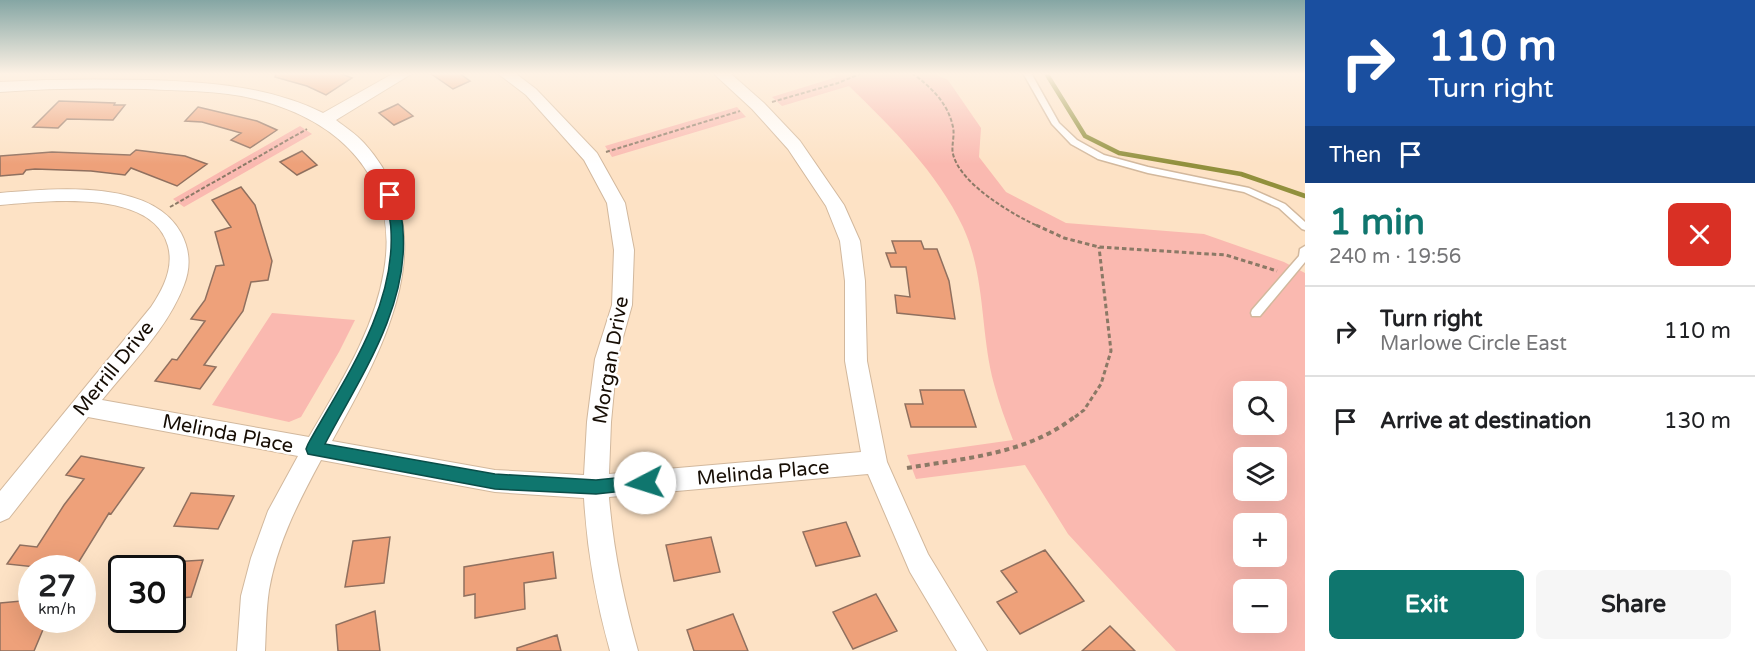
<!DOCTYPE html>
<meta charset="utf-8">
<style>
:root{--surface:#fff;--page:#f6f6f6;--text:#202124;--muted:#757577;--line:#e0e0e0;--accent:#0f766e}
body{margin:0;font-family:"Varela Round",sans-serif;background:var(--page);color:var(--text);height:100vh;display:flex;flex-direction:column;font-size:22px;white-space:nowrap}
*{box-sizing:border-box;margin:0}
p{font-size:20px;color:var(--muted)}
.icon{flex:none;width:33px;height:33px;fill:none;stroke:currentColor;stroke-width:2;stroke-linecap:round;stroke-linejoin:round}
.map{position:relative;flex:1;overflow:hidden}
.drawer{display:flex;flex-direction:column;background:var(--surface);width:450px}
.drawer>*{flex:none}
.guide{background:#1a4fa0;color:#fff;overflow:hidden}
.controls{position:absolute;left:1233px;top:381px;display:grid;gap:12px}
.controls a{display:grid;place-items:center;width:54px;height:54px;border-radius:9px;background:var(--surface);box-shadow:0 6px 24px #0002;font-size:30px}
.speed{position:absolute;left:18px;top:555px;display:flex;gap:12px;font-size:30px;font-weight:700;text-align:center}
.speed>*{display:grid;place-content:center;width:78px;height:78px;border-radius:50%;background:var(--surface);box-shadow:0 6px 24px #0002;line-height:1}
.speed small{font-size:15px;font-weight:400}
.speed .limit{border:3px solid #111;border-radius:9px;background:#fff;color:#111}
.pin{position:absolute;display:grid;place-items:center;width:51px;height:51px;color:#fff;margin:-26px;border-radius:12px;box-shadow:0 3px 9px #0006}
.me{position:absolute;width:66px;margin:-33px;rotate:265deg;stroke-linejoin:round;filter:drop-shadow(0 0 4px #0008)}
.turn{display:flex;align-items:center;gap:21px;height:126px;padding:0 24px;font-size:27px}
.turn .icon{width:78px;height:78px;stroke-width:2.5}
.turn b{display:block;font-size:42px;line-height:51px}
.then{display:flex;align-items:center;height:57px;padding:0 24px;background:#0003;gap:12px;font-size:22px}
.round{display:grid;place-items:center;flex:none;width:63px;height:63px;border-radius:9px;background:var(--page)}
.headline{display:flex;align-items:center;justify-content:space-between;height:102px;padding:0 24px}
h1{font-size:36px;font-weight:800;line-height:45px;color:var(--accent)}
.cta{display:flex;gap:12px;margin-top:auto;padding:12px 24px}
.cta a{flex:1;height:69px;border-radius:9px;background:var(--accent);color:#fff;font-size:24px;font-weight:800;line-height:69px;text-align:center}
.cta a+a{background:var(--page);color:var(--text)}
ul{padding:0;list-style:none}
li{display:flex;align-items:center;gap:18px;height:90px;padding:0 24px;border-top:2px solid var(--line)}
li div{flex:1}
li b{display:block;font-size:22px}
li em{font-style:normal}
main{display:flex;flex:1;min-height:0}
.map>svg:first-child{display:block}
.green{fill:#fab9b0;fill-rule:evenodd}
.lines{fill:none;stroke-linecap:round;stroke-linejoin:round}
.stream{stroke:#91903d;stroke-width:4.5}
.building{fill:#eea17a;stroke:#90705f;stroke-width:1.5}
.service-casing{stroke:#d2b89d;stroke-width:3}
.minor-casing{stroke:#d2b89d;stroke-width:2}
.path-far2{stroke:#8b7966;stroke-width:2;stroke-dasharray:4 2;stroke-linecap:butt}
.path-far1{stroke:#8b7966;stroke-width:3;stroke-dasharray:4.5 3;stroke-linecap:butt}
.path{stroke:#8b7966;stroke-width:4;stroke-dasharray:5 4;stroke-linecap:butt}
.service{fill:#fff;fill-rule:evenodd}
.minor{fill:#fff;fill-rule:evenodd}
.route{fill:#0f766e;stroke:#0a4d48;stroke-width:1.5}
.labels{text-anchor:middle;stroke-width:5;stroke-linejoin:round;paint-order:stroke}
.street-label{font-size:20px;fill:#170e05;stroke:#fff}
</style>
<main>
<div class="map">
<svg width="1305" height="651" viewBox="0 0 1305 651">
<rect width="100%" height="100%" fill="#fde2c5"/>
<path class="green" d="M832 73H932L948 80 981 128 979 157 1006 192 1066 223 1204 234 1284 262 1305 273V651H1176L1068 534 1025 465 916 479 907 455 1013 440C1006 422 999 403 994 384 980 333 986 277 963 227 937 172 892 128 849 86L782 106 772 97 837 77ZM1244 392H1276V424H1244ZM1244 458H1276V490H1244ZM1244 524H1276V556H1244ZM1244 590H1276V622H1244Z
M737 107 746 117 612 157 605 146Z
M300 126 312 134 184 207 173 199Z
M272 313 355 320 339 352 301 417 289 422 212 405Z"/>
<g class="lines">
<path class="stream" d="M1046 73 1085 136 1119 153 1241 174 1305 196"/>
</g>
<path class="building" d="M276 73H339L352 78 326 95 307 86 275 77Z
M430 73H459L470 81 453 89Z
M59 101 115 103 114 105H125L113 120 67 119 58 128 33 127Z
M398 104 413 116 394 125 379 113Z
M198 107 257 121 277 130 250 148 231 140 241 133 202 122 185 121Z
M136 150 185 156 207 164 177 186 131 168 125 175 91 171 35 169 26 170 23 174 0 176V156L52 152 130 155Z
M302 151 317 165 297 175 280 162Z
M241 187 255 205 272 261 268 280 251 282 243 311 204 365 216 367 200 389 155 381 172 359 177 360 205 321 191 319 205 300 216 266 224 265 215 232 231 227 212 200Z
M892 241H921L924 249H937L949 281 955 319 897 313 895 295 910 297 906 267H891L886 253H896Z
M920 390H964L976 427H911L905 404H923Z
M81 456 144 468 111 514 109 513 75 568H45L7 564 20 545 37 547 64 505 84 479 66 475Z
M191 493 234 496 218 529 174 526Z
M846 522 860 556 816 566 803 532Z
M390 537 384 583 345 587 353 541Z
M711 537 720 572 674 581 666 545Z
M1045 550 1084 601 1020 634 997 602 1017 592 1001 571Z
M553 552 556 578 524 583 525 609 475 618V594L464 596V567Z
M203 560 191 597 172 599V562Z
M876 594 897 631 853 649 833 612Z
M32 600V620H47L34 651H0V603Z
M375 611 380 651H338L336 625Z
M733 614 748 651H694L687 630Z
M1110 626 1135 651H1082Z
M557 635 561 651H517V648Z"/>
<g class="lines">
<defs>
<path id="service" d="M1023 73H1031L1059 123 1077 140 1104 155 1148 167 1249 188 1285 204 1305 222V230L1302 229 1279 208 1244 192 1148 173 1098 159 1071 144 1052 124Z
M1305 246V262L1260 316H1252L1251 313 1252 310 1299 256 1300 249Z"/>
<path id="minor" d="M394 73H413L336 120C345 127 356 134 364 143 448 236 383 349 332 441L495 470 584 475 587 422 595 359 612 305 614 250 607 203 584 160 526 95 497 73H515L536 89 597 153 625 203 634 250 632 305 617 359 611 422 609 474 861 452 845 361V281L840 241 826 206 788 149 752 109 713 73H730L764 103 800 141 844 205 860 241 865 281 867 361 887 462 928 554 987 651H957L910 572 868 474 609 497C613 549 624 601 638 651H610C596 601 587 550 584 498L495 492 321 460C299 501 277 543 269 590 266 610 266 631 265 651H237L241 596 251 558 268 511 298 456 88 417 9 518 0 522V491L151 307C163 289 174 268 168 246 153 188 45 201 0 205V193C53 189 151 178 181 233 190 250 191 267 184 285 168 328 130 365 102 400L309 437C339 385 374 332 384 271 400 178 340 120 255 99 219 90 182 91 146 89 97 88 49 88 0 92V82C49 79 98 79 148 80 208 82 268 86 323 113Z"/>
</defs>
<use href="#service" class="service-casing"/>
<use href="#minor" class="minor-casing"/>
<path class="path-far2" d="M912 73C931 87 948 103 953 127 955 136 951 146 953 154 960 184 1013 215 1040 227
M772 102 838 83 862 73
M606 152 740 111
M170 207 307 129"/>
<path class="path-far1" d="M1036 225 1064 238 1099 247 1226 255 1277 271
M1075 417 1084 410 1101 384 1111 351 1099 247"/>
<path class="path" d="M907 468C966 458 1029 454 1077 415"/>
<use href="#service" class="service"/>
<use href="#minor" class="minor"/>
</g>
<linearGradient id="sky" x2="0" y2="1"><stop stop-color="#85a6a4"/><stop offset="0.45" stop-color="#fef2e5"/><stop offset="1" stop-color="#fef2e5" stop-opacity="0"/></linearGradient>
<rect width="1305" height="164" fill="url(#sky)"/>
<path class="route" d="M390 191 396 195C399 207 403 219 403 231 409 308 359 379 325 444L495 474 596 480 645 475 651 478 653 483 651 488 596 494 495 489 308 454 306 449 308 444C344 379 395 309 391 231 391 219 387 207 384 195Z"/>
<g class="labels">
<g class="street-label">
<text transform="translate(610 360) rotate(-80)" y="7">Morgan Drive</text>
<text transform="translate(113 368) rotate(-51)" y="7">Merrill Drive</text>
<text transform="translate(228 433) rotate(11)" y="7">Melinda Place</text>
<text transform="translate(763 472) rotate(-5)" y="7">Melinda Place</text>
</g>
</g>
</svg>
<div class="controls">
<a><svg class="icon" aria-label="search" viewBox="0 0 24 24"><circle cx="10" cy="10" r="6"/><path d="M15 15l6 6"/></svg></a>
<a><svg class="icon" aria-label="layers" viewBox="0 0 24 24"><path d="M12 4l9 5-9 5-9-5zM3 14l9 5 9-5"/></svg></a>
<a>+</a>
<a>−</a>
</div>
<div class="speed"><div>27<small>km/h</small></div><div class="limit">30</div></div>
<div class="pin" style="left:390px;top:195px;background:#d93025"><svg class="icon" aria-label="arrive" viewBox="0 0 24 24"><path d="M6 21V4h12l-3 4 3 4H6"/></svg></div>
<svg class="me" style="left:645px;top:483px" viewBox="-20 -20 40 40"><circle r="19" fill="#fff"/><path d="M0-13L10 11 0 6-10 11z" fill="#0f766e"/></svg>
</div>
<section class="drawer">
<div class="guide">
<div class="turn"><svg class="icon" aria-label="right" viewBox="0 0 24 24"><path d="M7 20v-9h11M14 6l5 5-5 5"/></svg><div><b>110 m</b>Turn right</div></div>
<div class="then">Then<svg class="icon" aria-label="arrive" viewBox="0 0 24 24"><path d="M6 21V4h12l-3 4 3 4H6"/></svg></div>
</div>
<div class="headline"><div><h1>1 min</h1><p>240 m · 19:56</p></div><a class="round" style="background:#d93025;color:#fff"><svg class="icon" aria-label="close" viewBox="0 0 24 24"><path d="M6 6l12 12M18 6L6 18"/></svg></a></div>
<ul>
<li><svg class="icon" aria-label="right" viewBox="0 0 24 24"><path d="M7 20v-9h11M14 6l5 5-5 5"/></svg><div><b>Turn right</b><p>Marlowe Circle East</p></div><em>110 m</em></li>
<li><svg class="icon" aria-label="arrive" viewBox="0 0 24 24"><path d="M6 21V4h12l-3 4 3 4H6"/></svg><div><b>Arrive at destination</b></div><em>130 m</em></li>
</ul>
<div class="cta"><a>Exit</a><a>Share</a></div>
</section>
</main>
